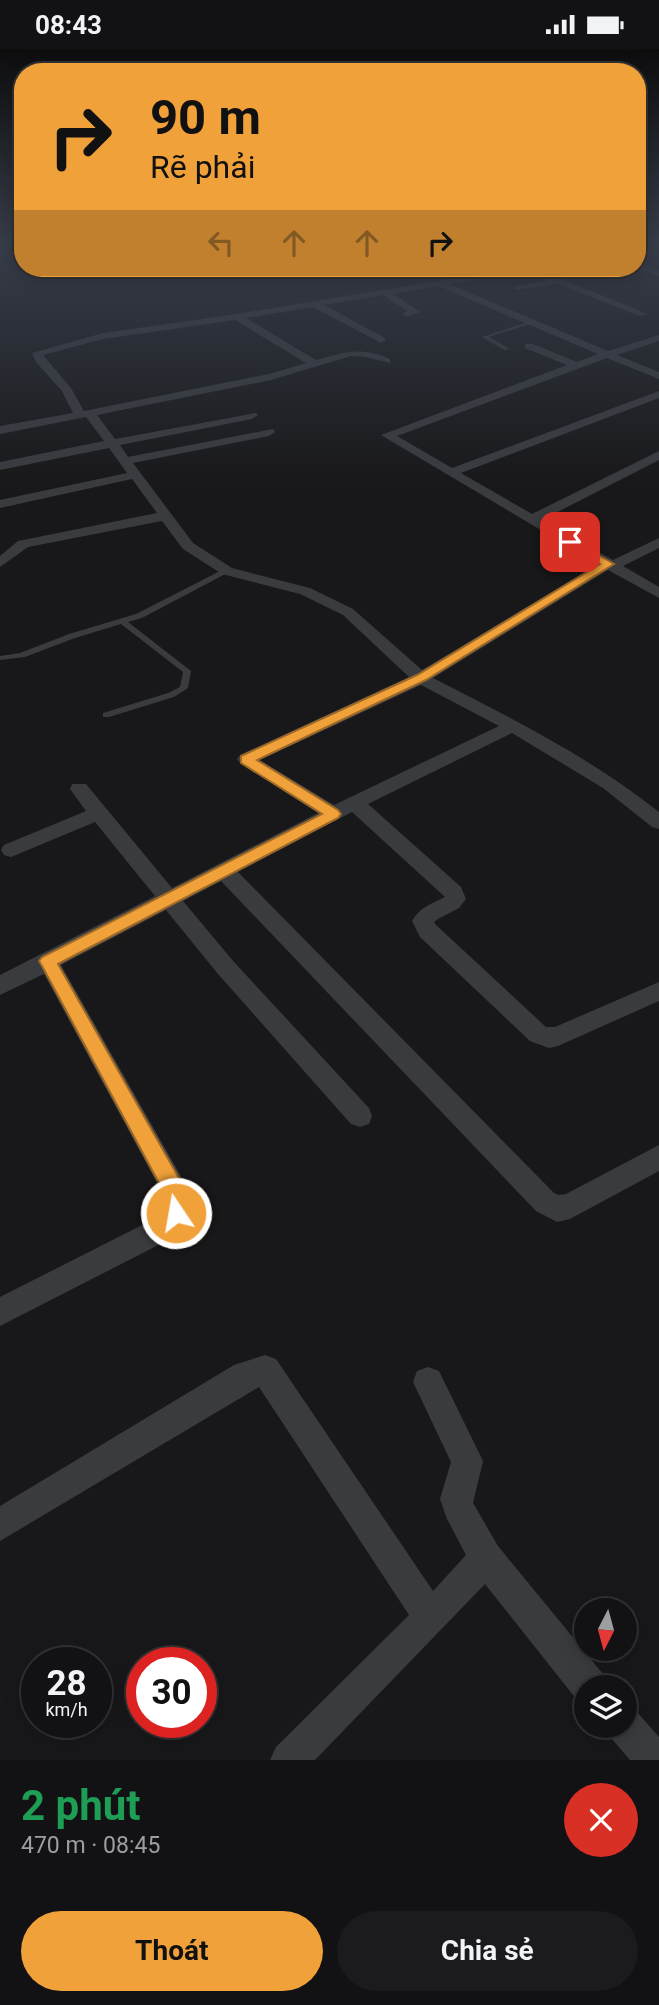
<!DOCTYPE html>
<html lang="vi">
<meta charset="utf-8">
<style>
:root{--surface:#121214;--page:#1b1b1d;--text:#f1f3f6;--muted:#9c9ea0;--line:#313234;--accent:#f1a13a}
body{margin:0;font-family:Roboto,sans-serif;background:var(--page);color:var(--text);height:100vh;display:flex;flex-direction:column;font-size:26px;white-space:nowrap}
*{box-sizing:border-box;margin:0}
p{font-size:23px;color:var(--muted)}
.icon{flex:none;width:38px;height:38px;fill:none;stroke:currentColor;stroke-width:2;stroke-linecap:round;stroke-linejoin:round}
.map{position:relative;height:1711px;overflow:hidden}
.panel{display:flex;flex-direction:column;background:var(--surface);flex:1}
.panel>*{flex:none}
.guide{position:absolute;left:14px;top:14px;width:632px;height:214px;border-radius:28px;box-shadow:0 4px 18px #0003,0 0 0 2px var(--line);background:#f1a13a;color:#111;overflow:hidden}
.needle{width:46px;rotate:186deg}
.buttons{position:absolute;left:574px;top:1549px;display:grid;gap:14px}
.buttons a{display:grid;place-items:center;width:63px;height:63px;border-radius:50%;background:var(--surface);box-shadow:0 4px 18px #0003,0 0 0 2px var(--line);font-size:35px}
.speed{position:absolute;left:21px;top:1598px;display:flex;gap:14px;font-size:35px;font-weight:700;text-align:center}
.speed>*{display:grid;place-content:center;width:91px;height:91px;border-radius:50%;background:var(--surface);box-shadow:0 4px 18px #0003,0 0 0 2px var(--line);line-height:1}
.speed small{font-size:18px;font-weight:400}
.speed .limit{border:10px solid #d22;background:#fff;color:#111}
.pin{position:absolute;display:grid;place-items:center;width:60px;height:60px;color:#fff;margin:-30px;border-radius:14px;box-shadow:0 4px 10px #0006}
.me{position:absolute;width:77px;margin:-38px;rotate:348deg;stroke-linejoin:round;filter:drop-shadow(0 0 5px #0008)}
.turn{display:flex;align-items:center;gap:24px;height:147px;padding:0 21px;font-size:32px}
.turn .icon{width:91px;height:91px;stroke-width:2.5}
.turn b{display:block;font-size:49px;line-height:60px}
.lanes{display:flex;align-items:center;height:66px;padding:0 21px;background:#0003;justify-content:center;gap:35px;direction:ltr}
.lanes .off{opacity:.35}
.round{display:grid;place-items:center;flex:none;width:74px;height:74px;border-radius:37px;background:var(--page)}
.head{display:flex;align-items:center;justify-content:space-between;height:119px;padding:0 21px}
h1{font-size:42px;font-weight:700;line-height:52px;color:#1e9e55}
.primary-button{display:flex;gap:14px;margin-top:auto;padding:14px 21px}
.primary-button a{flex:1;height:80px;border-radius:42px;background:var(--accent);color:#111;font-size:28px;font-weight:700;line-height:80px;text-align:center}
.primary-button a+a{background:var(--page);color:var(--text)}
.status{display:flex;justify-content:space-between;align-items:center;height:49px;padding:0 35px;background:var(--surface);direction:ltr}
.status svg{height:19px;fill:currentColor}
.map>svg:first-child{display:block}
.lines{fill:none;stroke-linecap:round;stroke-linejoin:round}
.service{fill:#393b3f;fill-rule:evenodd}
.minor{fill:#393b3f;fill-rule:evenodd}
.route{fill:#f1a13a;stroke:#9d6926;stroke-width:2}
</style>
<div class="status"><b>08:43</b><svg viewBox="0 0 49 12"><path d="M0 12V9h3v3zM5 12V6h3v6zM10 12V3h3v9zM15 12V0h3v12zM26 1h20v11H26zM47 4h2v5h-2z"/></svg></div>
<div class="map">
<svg width="659" height="1711" viewBox="0 0 659 1711">
<rect width="100%" height="100%" fill="#18181a"/>
<g class="lines">
<path class="service" d="M528 273 533 274 489 288 508 299V301H504L482 288Z
M224 520 231 522 142 569 128 573 191 622 188 639 174 648 109 668H103V664L168 644 180 638 183 623 121 575 75 589 25 608 0 611V607L20 604 69 585 136 565Z"/>
<path class="minor" d="M646 195H657L637 206V200Z
M637 214 659 221V227L634 219H637Z
M515 219H534L648 265 640 267 558 235 515 241V237L548 232 525 223 449 235 608 302 659 286V292L617 306 659 323V330L607 309 397 387 452 419 659 342V349L461 424 532 465 659 402V411L542 471 613 511 659 489V499L623 517 659 538V549L608 521 433 629C511 669 590 708 659 763V780L652 778 603 739 512 684 368 755 461 838 466 850 459 859 438 870 434 873 436 876 546 978H555L659 933V952L558 997 549 999 530 992 420 888 412 872C420 858 431 855 445 848L352 763 238 823 554 1144 559 1146 566 1145 659 1096V1122L570 1170 557 1173 536 1162 221 832 183 852 234 913 369 1059 372 1067 369 1075 360 1078 351 1075 218 925 166 861 61 916 186 1136C195 1156 187 1171 176 1187L0 1277V1248L156 1169 163 1160 164 1147 44 925 0 946V926L155 847 95 773 11 808 4 806 1 801 4 796 86 762 70 740 72 735H86L172 839 318 764 240 714 237 710 240 706 409 628 343 566 300 545 222 525 183 500 162 472 28 498 0 518V507L18 492 157 464 132 430 0 459V451L127 424 109 399 0 421V413L104 392 86 368 0 385V377L73 364 62 342 36 313 32 304 103 284 237 265ZM438 237 598 305 577 313 533 295H525V299L567 316 381 386 598 515 422 621 353 560 310 539 232 519 193 494 133 414 269 387 275 383 273 380 128 408 120 396 252 370 258 366 256 364 115 390 97 366 271 331 351 307 365 308 390 314V310C362 297 344 303 316 311L246 269 313 258 381 294 386 291 385 289 324 256 383 246 407 262 402 265 407 268 420 263 393 245ZM235 271 306 314 269 325 84 362 71 339 43 306 103 290ZM421 636 499 677 334 756 260 711Z
M265 1306 276 1310 433 1542 466 1506 447 1470 440 1450 451 1413 413 1333 417 1322 428 1318 439 1322 483 1412 473 1454 498 1497 603 1625 608 1638H586V1654L577 1651 485 1535 315 1711H270L276 1698 409 1566 259 1338 0 1492V1457L234 1316Z
M625 1658 637 1663 659 1688V1711H630L611 1689 606 1676H625Z"/>
</g>
<linearGradient id="sky" x2="0" y2="1"><stop stop-color="#0d0d0e"/><stop offset="0.45" stop-color="#373d49"/><stop offset="1" stop-color="#373d49" stop-opacity="0"/></linearGradient>
<rect width="659" height="435" fill="url(#sky)"/>
<path class="route" d="M570 490 614 515 426 631 257 711 338 761 341 765 338 769 58 915 184 1138 187 1145 183 1171 176 1174 169 1171 166 1164V1147L42 917 39 912 42 908 322 765 241 714V707L417 626 600 515 566 495V491Z"/>
</svg>
<div class="buttons">
<a><svg class="needle" viewBox="-14 -14 28 28"><path d="M0-13l5 13h-10z" fill="#e53935"/><path d="M0 13l5-13h-10z" fill="#9c9ea0"/></svg></a>
<a><svg class="icon" aria-label="layers" viewBox="0 0 24 24"><path d="M12 4l9 5-9 5-9-5zM3 14l9 5 9-5"/></svg></a>
</div>
<div class="speed"><div>28<small>km/h</small></div><div class="limit">30</div></div>
<div class="pin" style="left:570px;top:493px;background:#d93025"><svg class="icon" aria-label="arrive" viewBox="0 0 24 24"><path d="M6 21V4h12l-3 4 3 4H6"/></svg></div>
<svg class="me" style="left:176px;top:1164px" viewBox="-20 -20 40 40"><circle r="17" fill="#f1a13a" stroke="#fff" stroke-width="3"/><path d="M0-11L8 9 0 5-8 9z" fill="#fff"/></svg>
<div class="guide">
<div class="turn"><svg class="icon" aria-label="right" viewBox="0 0 24 24"><path d="M7 20v-9h11M14 6l5 5-5 5"/></svg><div><b>90 m</b>Rẽ phải</div></div>
<div class="lanes"><svg class="icon off" aria-label="left" viewBox="0 0 24 24"><path d="M17 20v-9H6M10 6l-5 5 5 5"/></svg><svg class="icon off" aria-label="ahead" viewBox="0 0 24 24"><path d="M12 20V5M6 11l6-6 6 6"/></svg><svg class="icon off" aria-label="ahead" viewBox="0 0 24 24"><path d="M12 20V5M6 11l6-6 6 6"/></svg><svg class="icon" aria-label="right" viewBox="0 0 24 24"><path d="M7 20v-9h11M14 6l5 5-5 5"/></svg></div>
</div>
</div>
<section class="panel">
<div class="head"><div><h1>2 phút</h1><p>470 m · 08:45</p></div><a class="round" style="background:#d93025;color:#fff"><svg class="icon" aria-label="close" viewBox="0 0 24 24"><path d="M6 6l12 12M18 6L6 18"/></svg></a></div>
<div class="primary-button"><a>Thoát</a><a>Chia sẻ</a></div>
</section>
